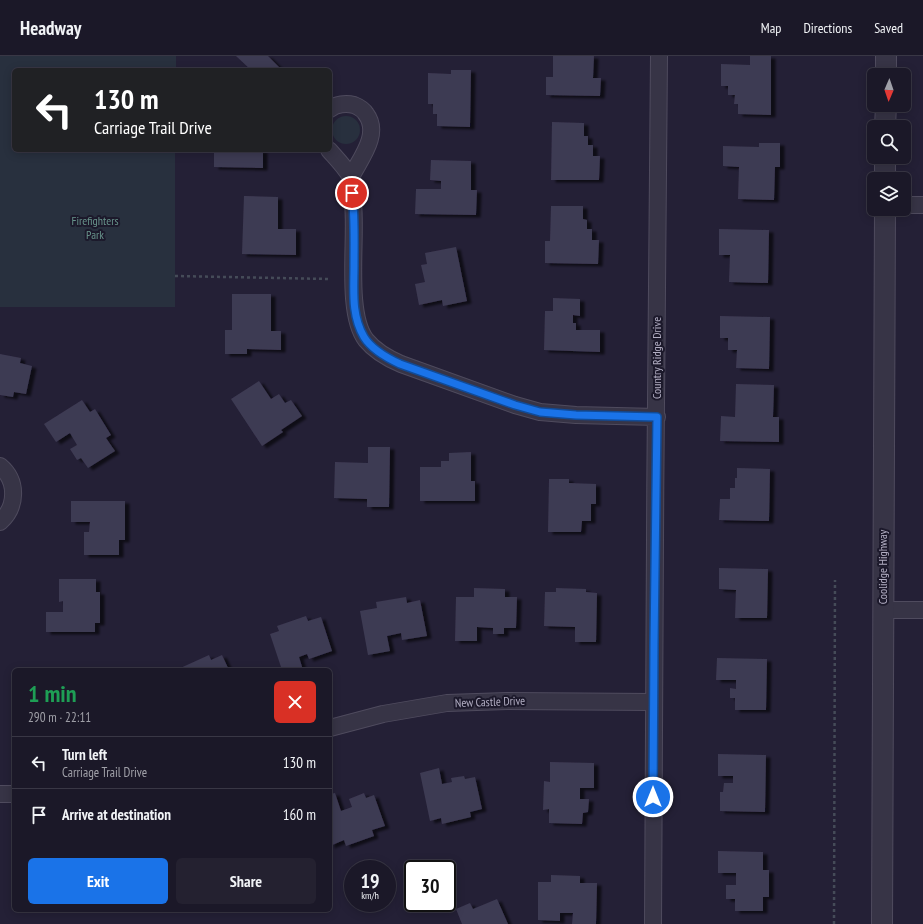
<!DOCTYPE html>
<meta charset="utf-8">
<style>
:root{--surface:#1b1828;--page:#242130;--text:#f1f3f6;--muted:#a0a0a8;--line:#393745;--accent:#1a73e8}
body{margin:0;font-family:"PT Sans Narrow",sans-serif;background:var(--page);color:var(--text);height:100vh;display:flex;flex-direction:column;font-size:15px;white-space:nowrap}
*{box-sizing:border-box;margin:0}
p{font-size:13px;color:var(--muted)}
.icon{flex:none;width:22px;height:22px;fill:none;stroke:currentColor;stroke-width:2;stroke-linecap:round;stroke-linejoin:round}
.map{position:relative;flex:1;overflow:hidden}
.side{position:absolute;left:12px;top:612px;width:320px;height:244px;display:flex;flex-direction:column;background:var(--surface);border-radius:6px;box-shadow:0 2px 10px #0003,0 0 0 1px var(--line)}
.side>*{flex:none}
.top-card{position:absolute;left:12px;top:12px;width:320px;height:84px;border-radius:6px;box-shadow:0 2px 10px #0003,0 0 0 1px var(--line);background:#202124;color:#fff;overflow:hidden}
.needle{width:26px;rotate:182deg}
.buttons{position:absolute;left:867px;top:12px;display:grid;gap:8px}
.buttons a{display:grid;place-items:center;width:44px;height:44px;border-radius:6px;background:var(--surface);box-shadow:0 2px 10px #0003,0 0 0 1px var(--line);font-size:20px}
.speed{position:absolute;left:344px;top:804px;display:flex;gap:8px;font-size:20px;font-weight:700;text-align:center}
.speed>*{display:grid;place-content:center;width:52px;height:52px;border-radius:50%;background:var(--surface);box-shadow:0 2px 10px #0003,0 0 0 1px var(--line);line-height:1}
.speed small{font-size:10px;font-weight:400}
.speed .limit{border:2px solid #111;border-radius:6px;background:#fff;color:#111}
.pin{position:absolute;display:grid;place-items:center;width:34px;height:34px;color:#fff;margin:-17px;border:2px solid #fff;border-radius:50%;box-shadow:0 1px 4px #0007}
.me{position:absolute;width:44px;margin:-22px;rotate:0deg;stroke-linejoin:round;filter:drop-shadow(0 0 3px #0008)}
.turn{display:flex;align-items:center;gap:14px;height:84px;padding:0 16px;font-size:18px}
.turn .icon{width:52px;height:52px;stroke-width:2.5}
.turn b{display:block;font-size:28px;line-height:34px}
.round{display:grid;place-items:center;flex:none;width:42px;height:42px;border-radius:6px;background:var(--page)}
.summary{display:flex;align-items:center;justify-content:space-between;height:68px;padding:0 16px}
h1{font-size:24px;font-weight:800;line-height:30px;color:#1e9e55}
.button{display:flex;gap:8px;margin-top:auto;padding:8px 16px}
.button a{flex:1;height:46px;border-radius:6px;background:var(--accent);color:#fff;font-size:16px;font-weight:800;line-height:46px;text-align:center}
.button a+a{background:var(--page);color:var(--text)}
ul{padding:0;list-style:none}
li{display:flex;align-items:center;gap:12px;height:52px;padding:0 16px;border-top:1px solid var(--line)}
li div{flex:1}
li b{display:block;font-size:15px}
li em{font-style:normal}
header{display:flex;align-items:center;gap:24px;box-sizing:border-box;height:56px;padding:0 20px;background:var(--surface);border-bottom:1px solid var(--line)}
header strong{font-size:19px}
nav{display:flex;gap:22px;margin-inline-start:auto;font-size:14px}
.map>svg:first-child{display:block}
.green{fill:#28303e}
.building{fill:#3e3a53;filter:url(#shadow)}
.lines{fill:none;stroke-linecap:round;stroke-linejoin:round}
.minor-casing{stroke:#4f4b5e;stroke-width:18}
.tertiary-casing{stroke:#4f4b5e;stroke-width:22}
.path{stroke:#454b58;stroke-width:2.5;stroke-dasharray:3 3;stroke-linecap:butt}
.minor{stroke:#373446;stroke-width:16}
.tertiary{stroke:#373446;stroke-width:20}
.route-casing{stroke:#114b97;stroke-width:10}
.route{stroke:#1a73e8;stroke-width:7}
.labels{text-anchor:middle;stroke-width:4;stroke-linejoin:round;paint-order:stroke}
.park-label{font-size:12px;fill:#67928a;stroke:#1c192b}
.street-label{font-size:12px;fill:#b2aec3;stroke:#1c192b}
</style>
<header>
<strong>Headway</strong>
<nav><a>Map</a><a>Directions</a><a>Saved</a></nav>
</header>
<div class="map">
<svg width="923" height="868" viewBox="0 0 923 868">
<defs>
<filter id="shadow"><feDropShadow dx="4.5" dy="2.5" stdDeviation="1" flood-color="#0009"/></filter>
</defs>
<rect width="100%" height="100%" fill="#242036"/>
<path class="green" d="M0 0H176V14H14V94H175V251H0Z
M332 74a14 14 0 1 1 28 0a14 14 0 1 1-28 0Z"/>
<path class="building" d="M236 0H268L282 14H251Z
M553 0H594L593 22H601L600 40 546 39V21H553Z
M750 0H771V59L738 58V48H734L735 39H728V30H721V8L750 9Z
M451 14H471L470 71 437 70V58H433V48H428V17L451 18Z
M552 66 584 67V80H588V89H593V100H600L599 124H551Z
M759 87H780V111H775L774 144 738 143 739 111 723 110V90L759 91Z
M214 94H263V112L214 111Z
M431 104 471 105V134H477L476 159 415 158 416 133H441V125L430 124Z
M244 140 278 141V173H296V199L242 198Z
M551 150H583V163L587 164V173H592V184H599L598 208 545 207V185H550Z
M719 173 769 174 768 227 729 226 730 199H719Z
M456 191 467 245 443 250 442 244 419 249 415 228 425 226 421 209 427 208 425 197Z
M232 238H271V275H281V294L247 293V298H225V274H232Z
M553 242 580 243V260L573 259V267H576V274H600V296L544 294 545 255H553Z
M720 260 770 261 769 313 736 312 737 294H728V282H720Z
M0 298 21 302 20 307 32 310 26 338 14 336 13 341 0 339Z
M259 325 271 343 279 338 285 347 291 344 302 360 281 374 283 376 262 390 231 343Z
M736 328 774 329 773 361H779V386L720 385 721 360 735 361Z
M82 344 90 356 95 353 111 379 106 382 115 395 88 412 81 402 77 404 70 393 77 389 70 377 56 386 44 368Z
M368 391H390L389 451H367V443L334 442 335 406 368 407Z
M471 396V425H475V445H420V411H441V405H449V397Z
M737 412 770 413 769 465 719 464 720 443H730V432H735V422H737Z
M549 423H569V427L596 428V448H591V465H582L581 476H548Z
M71 445H125V484H119V499H84V476H89L90 466H71Z
M719 512 768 513 767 562H735L736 534 719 533Z
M59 523H96V536H100V567H95V576H46V556H63V545L59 546Z
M474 532 505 533V541H517L516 572H504V578H493V572L477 571V585H455L456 541H474Z
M556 532 586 533V536L597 537 596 586H575V571L544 570 545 536H556Z
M406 541 407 547 420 544 427 580 402 584 401 577 387 580 390 595 368 599 360 555 377 552 376 546Z
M306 560 308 565 321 561 332 595 309 603 307 598 299 601 303 614H282L270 578 279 575 277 570Z
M209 599 211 604 222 599 229 614H176Z
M717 602 767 603 766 654H735V642H730V632L736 633V624H716Z
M718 698 766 699 765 756 720 755V736H723L724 727H733V720H718Z
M550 706 594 707V732H580V743H589L588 756 583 757 582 768 549 767V753L543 754 544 725 550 726Z
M439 712 442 728 452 726 451 722 464 720 465 723 475 721 482 753 470 756 471 761 442 768 441 762 430 765 420 717Z
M335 737 341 755 352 751 349 743 364 737 366 742 374 739 385 770 372 774 374 780 346 790 344 784 330 790V738Z
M718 795 763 796V814H769V841H763V855H735V843H726V829H736V817H718Z
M551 819 580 820V827H597L596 868H572L573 857H560V865L538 864V826H551Z
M497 843 508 868H462L456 853 470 847 473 853Z"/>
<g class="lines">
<defs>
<path id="minor" d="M330 53C336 48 346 47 354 49 359 51 363 53 366 58 381 78 360 103 351 121
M329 94C336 102 345 111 350 120 354 127 353 140 353 148 357 182 345 257 366 284 375 295 387 302 401 308L515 349 540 356 576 359 657 361
M904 149H923
M0 410C18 425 17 451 0 466
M883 554H923
M330 672 383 658 447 647 507 645 653 646
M0 738H14
M653 868C653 579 657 289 659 0"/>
<path id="tertiary" d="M886 19V0
M885 71 886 49
M885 123V101
M882 868 885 153"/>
</defs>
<use href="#minor" class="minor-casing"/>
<use href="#tertiary" class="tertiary-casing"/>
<path class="path" d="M175 220 329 223
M834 868 835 524"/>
<use href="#minor" class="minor"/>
<use href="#tertiary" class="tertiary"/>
</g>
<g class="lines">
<defs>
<path id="route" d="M352 137C355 161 354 186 354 210 354 234 351 259 364 281 372 294 387 302 400 308L515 349 540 356 576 359 657 361 654 588 653 741"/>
</defs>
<use href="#route" class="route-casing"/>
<use href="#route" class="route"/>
</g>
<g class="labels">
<g class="park-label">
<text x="95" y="169">Firefighters<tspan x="95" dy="14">Park</tspan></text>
</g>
<g class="street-label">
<text transform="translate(657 302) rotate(-90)" y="4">Country Ridge Drive</text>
<text transform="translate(883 511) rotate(-90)" y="4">Coolidge Highway</text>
<text transform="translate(490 646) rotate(-2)" y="4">New Castle Drive</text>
</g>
</g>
</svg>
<div class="buttons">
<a><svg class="needle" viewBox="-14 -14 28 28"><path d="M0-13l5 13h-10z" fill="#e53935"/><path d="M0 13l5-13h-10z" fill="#a0a0a8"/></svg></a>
<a><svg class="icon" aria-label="search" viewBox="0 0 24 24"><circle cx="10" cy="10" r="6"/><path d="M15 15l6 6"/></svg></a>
<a><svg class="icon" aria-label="layers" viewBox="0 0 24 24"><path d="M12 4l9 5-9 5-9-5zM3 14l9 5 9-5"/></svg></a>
</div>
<div class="speed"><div>19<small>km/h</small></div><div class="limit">30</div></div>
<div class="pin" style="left:352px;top:137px;background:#d93025"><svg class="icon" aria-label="arrive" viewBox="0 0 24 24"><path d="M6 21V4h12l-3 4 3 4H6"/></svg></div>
<svg class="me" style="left:653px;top:741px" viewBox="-20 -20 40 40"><circle r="17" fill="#1a73e8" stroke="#fff" stroke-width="3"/><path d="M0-11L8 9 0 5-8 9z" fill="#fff"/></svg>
<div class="top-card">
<div class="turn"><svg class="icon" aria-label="left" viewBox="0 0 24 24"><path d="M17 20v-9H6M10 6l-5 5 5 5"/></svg><div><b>130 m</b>Carriage Trail Drive</div></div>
</div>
<section class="side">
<div class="summary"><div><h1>1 min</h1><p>290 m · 22:11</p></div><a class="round" style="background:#d93025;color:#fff"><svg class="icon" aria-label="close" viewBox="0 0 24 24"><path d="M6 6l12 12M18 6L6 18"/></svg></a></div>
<ul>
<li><svg class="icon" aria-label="left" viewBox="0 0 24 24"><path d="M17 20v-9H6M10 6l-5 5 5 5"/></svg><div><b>Turn left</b><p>Carriage Trail Drive</p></div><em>130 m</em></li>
<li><svg class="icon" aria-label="arrive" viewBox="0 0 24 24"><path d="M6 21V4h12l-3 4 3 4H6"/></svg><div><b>Arrive at destination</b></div><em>160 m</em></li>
</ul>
<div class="button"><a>Exit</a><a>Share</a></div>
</section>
</div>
